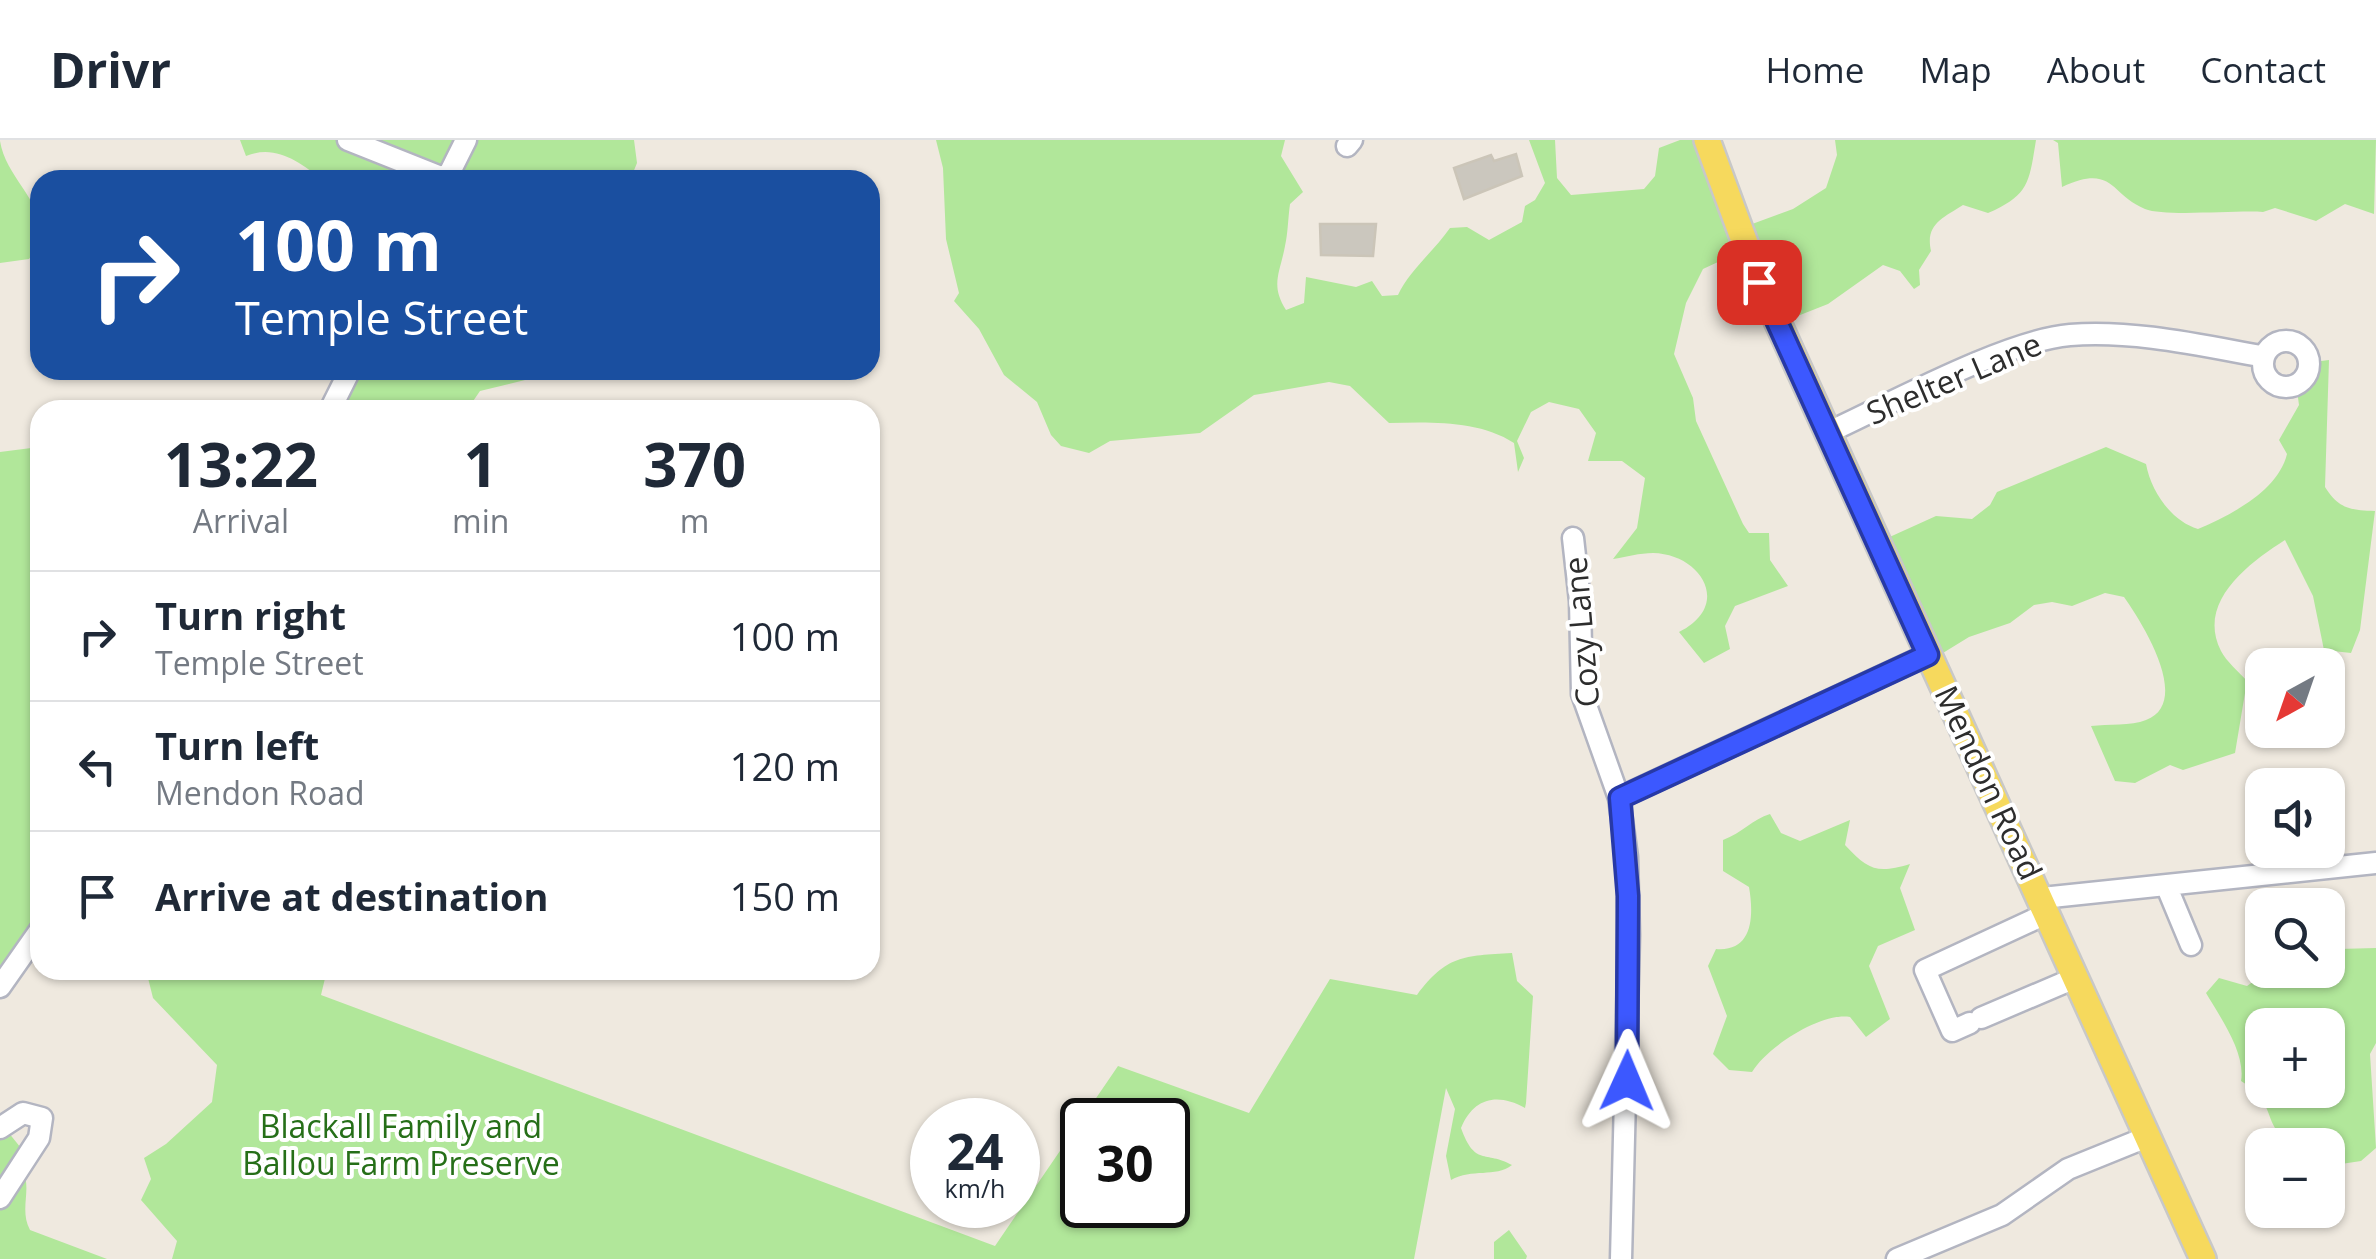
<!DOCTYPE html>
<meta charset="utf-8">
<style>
:root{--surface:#fff;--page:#f6f6f7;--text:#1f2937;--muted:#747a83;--line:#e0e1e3}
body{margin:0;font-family:"Open Sans",sans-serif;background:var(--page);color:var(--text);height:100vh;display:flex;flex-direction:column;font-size:38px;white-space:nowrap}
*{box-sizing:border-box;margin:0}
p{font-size:32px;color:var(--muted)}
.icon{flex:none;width:55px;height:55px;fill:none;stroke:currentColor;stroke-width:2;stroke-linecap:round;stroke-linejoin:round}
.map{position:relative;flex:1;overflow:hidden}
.details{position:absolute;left:30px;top:260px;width:850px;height:580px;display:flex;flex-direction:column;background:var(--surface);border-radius:30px;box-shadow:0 2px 8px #0004}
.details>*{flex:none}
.top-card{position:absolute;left:30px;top:30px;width:850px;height:210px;border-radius:30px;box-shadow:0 2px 8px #0004;background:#1a4fa0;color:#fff;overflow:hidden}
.needle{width:65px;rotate:220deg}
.buttons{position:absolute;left:2245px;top:508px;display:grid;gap:20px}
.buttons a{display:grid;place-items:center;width:100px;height:100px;border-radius:20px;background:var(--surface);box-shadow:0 2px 8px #0004;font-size:50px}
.speed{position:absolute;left:910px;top:958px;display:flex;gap:20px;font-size:50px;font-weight:700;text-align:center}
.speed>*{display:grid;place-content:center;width:130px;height:130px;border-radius:50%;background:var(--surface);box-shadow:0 2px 8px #0004;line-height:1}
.speed small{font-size:25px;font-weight:400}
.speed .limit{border:5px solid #111;border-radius:15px;background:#fff;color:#111}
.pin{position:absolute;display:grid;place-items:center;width:85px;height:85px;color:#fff;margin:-42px;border-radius:20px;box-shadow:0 5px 15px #0006}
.me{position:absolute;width:110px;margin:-55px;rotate:1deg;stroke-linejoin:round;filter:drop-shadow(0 0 8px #0008)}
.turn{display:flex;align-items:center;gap:35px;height:210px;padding:0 40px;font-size:45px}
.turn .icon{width:130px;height:130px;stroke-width:2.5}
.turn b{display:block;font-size:70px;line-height:85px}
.eta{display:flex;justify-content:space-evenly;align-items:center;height:170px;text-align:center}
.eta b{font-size:60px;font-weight:700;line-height:70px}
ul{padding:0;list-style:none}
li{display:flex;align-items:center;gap:30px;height:130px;padding:0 40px;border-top:2px solid var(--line)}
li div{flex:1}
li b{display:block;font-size:38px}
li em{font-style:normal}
header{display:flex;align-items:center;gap:60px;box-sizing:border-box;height:140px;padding:0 50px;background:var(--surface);border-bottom:2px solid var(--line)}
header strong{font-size:48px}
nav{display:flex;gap:55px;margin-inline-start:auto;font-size:35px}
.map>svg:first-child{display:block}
.green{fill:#b1e79a;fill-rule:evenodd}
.building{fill:#cbc7be;stroke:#cbc5b8;stroke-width:2.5}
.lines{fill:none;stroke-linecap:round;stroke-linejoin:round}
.minor-casing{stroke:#b3b5c1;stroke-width:25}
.major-casing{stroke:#c8c8c8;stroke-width:30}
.minor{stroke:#fff;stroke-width:20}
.major{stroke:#f6d95d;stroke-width:25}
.route-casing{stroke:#2739a6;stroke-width:25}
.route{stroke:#3c58ff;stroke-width:18}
.labels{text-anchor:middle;stroke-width:8;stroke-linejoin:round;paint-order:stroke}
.street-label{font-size:32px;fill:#2d2d2d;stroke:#fff}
.park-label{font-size:32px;fill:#266f18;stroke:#fff}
</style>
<header>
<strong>Drivr</strong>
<nav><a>Home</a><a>Map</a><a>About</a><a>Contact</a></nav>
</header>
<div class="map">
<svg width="2376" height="1119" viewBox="0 0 2376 1119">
<rect width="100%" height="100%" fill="#efe9df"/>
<path class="green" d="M240 0H634L637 23 630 40H323C299 22 276 4 246 16Z
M936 0H1285L1281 16 1303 52 1290 64C1288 78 1288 93 1285 106 1280 133 1270 145 1286 170L1304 163 1306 137 1356 147 1372 141 1382 156 1398 155C1409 131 1433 112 1450 88L1467 87 1489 100 1522 82 1525 66 1535 60 1545 43 1529 0H1555L1557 38 1571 55 1644 49 1655 36 1659 8 1680 0H1713L1744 87 1793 69 1826 48 1837 15 1835 0H2036C2029 43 2029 55 1988 73L1963 65C1943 78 1925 84 1931 111L1919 130 1920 145 1914 149 1900 131 1883 125 1828 164 1790 179 1748 108 1703 129 1686 163 1674 214 1693 258 1696 281 1743 384 1749 393H1769L1770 420 1788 446 1735 466 1725 486 1730 509 1704 523 1679 492C1733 465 1701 414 1653 413 1640 413 1626 417 1613 419L1637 388 1645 338 1622 321H1588L1596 293 1579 269 1549 262 1531 272 1517 301 1524 318 1518 332 1514 303C1479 280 1430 282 1389 283L1350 246 1329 242 1254 255 1200 293 1110 301 1089 313 1061 306 1051 295 1037 262 1004 235 979 189 954 161 959 153 946 99 943 28Z
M2053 0H2376L2374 74 2345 64 2316 81 2275 68 2263 72C2237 70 2164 77 2145 69 2110 55 2114 23 2062 47L2058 3Z
M0 1C7 46 64 73 29 119L0 123Z
M2329 220 2325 347C2339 369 2350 370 2375 371L2360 490 2351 513 2324 510 2313 456 2285 400C2249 423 2196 462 2221 511 2226 521 2239 532 2247 541L2235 613 2183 630 2170 625 2135 643 2115 641 2091 586C2108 584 2131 586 2146 580 2193 562 2141 481 2124 457L2105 453 2072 466 2052 462 2034 465 2010 483 1969 497 1938 516 1883 400 1936 376 1972 379 1990 365 1997 352 2106 307 2146 324C2151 351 2171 381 2198 389 2231 375 2278 351 2287 314L2279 300 2299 265 2296 243 2306 238 2313 222Z
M350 230H534L525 240 480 251 467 270H330Z
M39 307 40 790 0 849V312Z
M1770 674 1781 693 1800 701 1850 680 1845 705C1868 730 1877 734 1910 724L1900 748 1915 790 1878 806 1869 826 1890 879 1866 897 1850 877C1821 872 1767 907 1752 932L1729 930 1713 914 1727 876 1708 826 1716 809C1753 812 1754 776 1749 747L1723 731V700C1742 693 1753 679 1770 674Z
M2376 808V903L2370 914 2376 1008 2361 1021 2328 1026V1005C2248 1005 2289 968 2241 941 2246 913 2220 877 2206 853L2219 838 2247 846 2268 831 2294 848 2314 844 2338 809ZM2262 885H2328V950H2262Z
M1512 813 1517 841 1533 856 1526 963 1525 968C1498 953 1474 957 1461 988 1475 1027 1485 1010 1512 1025 1495 1038 1472 1028 1451 1040L1446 1016 1455 969 1446 948 1414 1119H172L177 1101 141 1060 151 1039 144 1018 166 1004 212 962 217 925 153 858 146 830H327L321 855 995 1106 1118 926 1249 973 1330 839 1417 855C1447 815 1463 816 1512 813ZM1168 980V1065H1082V980Z
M0 982 29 1018 23 1030C32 1051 19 1069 30 1090L107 1119H0Z
M1509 1090 1527 1116 1526 1119H1494V1102Z"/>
<path class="building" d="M1516 14 1522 36 1464 59 1454 28 1491 15 1494 21Z
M1320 84H1376L1373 116 1321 115Z"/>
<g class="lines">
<defs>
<path id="minor" d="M348 0 446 39
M1347 6 1352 0
M446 40 466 0
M2263 224a23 23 0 1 1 46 0a23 23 0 1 1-46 0Z
M330 270 350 230
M1829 292C1890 264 2007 200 2070 195 2133 190 2199 205 2260 216
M1573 398 1580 461 1582 554 1619 658 1627 717 1629 795 1621 1119
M1619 658 1927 515
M2166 745 2191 805
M2042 758 2376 723
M0 847 40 790
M1981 878 2075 838
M1970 883 1952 891 1925 830 2048 773
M0 988 23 973 42 978 39 998 0 1058
M1897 1119 2002 1075 2068 1029 2147 997"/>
<path id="major" d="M1707 0 1759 141 2203 1119"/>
</defs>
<use href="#minor" class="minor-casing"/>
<use href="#major" class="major-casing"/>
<use href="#minor" class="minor"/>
<use href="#major" class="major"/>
</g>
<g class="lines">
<defs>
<path id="route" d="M1627 941 1628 756 1620 658 1928 515 1759 142"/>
</defs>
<use href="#route" class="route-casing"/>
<use href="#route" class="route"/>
</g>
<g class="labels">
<g class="street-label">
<text transform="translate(1954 239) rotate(-23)" y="11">Shelter Lane</text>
<text transform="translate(1582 492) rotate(-95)" y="11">Cozy Lane</text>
<text transform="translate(1988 643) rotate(65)" y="11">Mendon Road</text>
</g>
<g class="park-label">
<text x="401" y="998">Blackall Family and<tspan x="401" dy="37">Ballou Farm Preserve</tspan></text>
</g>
</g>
</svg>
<div class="buttons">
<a><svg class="needle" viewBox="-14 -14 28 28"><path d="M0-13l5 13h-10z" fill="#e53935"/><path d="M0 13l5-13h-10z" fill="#747a83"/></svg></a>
<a><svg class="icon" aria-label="sound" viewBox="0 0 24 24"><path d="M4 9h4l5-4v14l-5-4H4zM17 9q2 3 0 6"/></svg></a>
<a><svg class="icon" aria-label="search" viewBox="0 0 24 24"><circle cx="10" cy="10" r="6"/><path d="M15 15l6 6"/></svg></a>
<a>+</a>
<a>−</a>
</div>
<div class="speed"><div>24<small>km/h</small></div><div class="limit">30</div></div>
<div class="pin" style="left:1759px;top:142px;background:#d93025"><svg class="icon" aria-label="arrive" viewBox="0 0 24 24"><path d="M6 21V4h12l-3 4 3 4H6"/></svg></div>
<svg class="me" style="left:1627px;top:941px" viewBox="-20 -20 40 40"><path d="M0-17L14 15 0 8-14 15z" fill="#3c58ff" stroke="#fff" stroke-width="4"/></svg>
<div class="top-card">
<div class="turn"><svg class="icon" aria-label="right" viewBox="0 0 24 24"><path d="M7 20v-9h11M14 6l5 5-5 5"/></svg><div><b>100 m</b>Temple Street</div></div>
</div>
<section class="details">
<div class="eta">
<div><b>13:22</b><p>Arrival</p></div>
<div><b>1</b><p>min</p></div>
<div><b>370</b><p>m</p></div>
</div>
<ul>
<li><svg class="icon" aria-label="right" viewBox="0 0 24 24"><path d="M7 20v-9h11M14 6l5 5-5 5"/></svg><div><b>Turn right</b><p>Temple Street</p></div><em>100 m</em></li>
<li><svg class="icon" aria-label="left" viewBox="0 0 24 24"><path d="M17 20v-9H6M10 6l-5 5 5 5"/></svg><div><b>Turn left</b><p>Mendon Road</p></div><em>120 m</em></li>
<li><svg class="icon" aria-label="arrive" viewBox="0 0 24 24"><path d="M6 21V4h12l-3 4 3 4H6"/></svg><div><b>Arrive at destination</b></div><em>150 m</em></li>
</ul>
</section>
</div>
